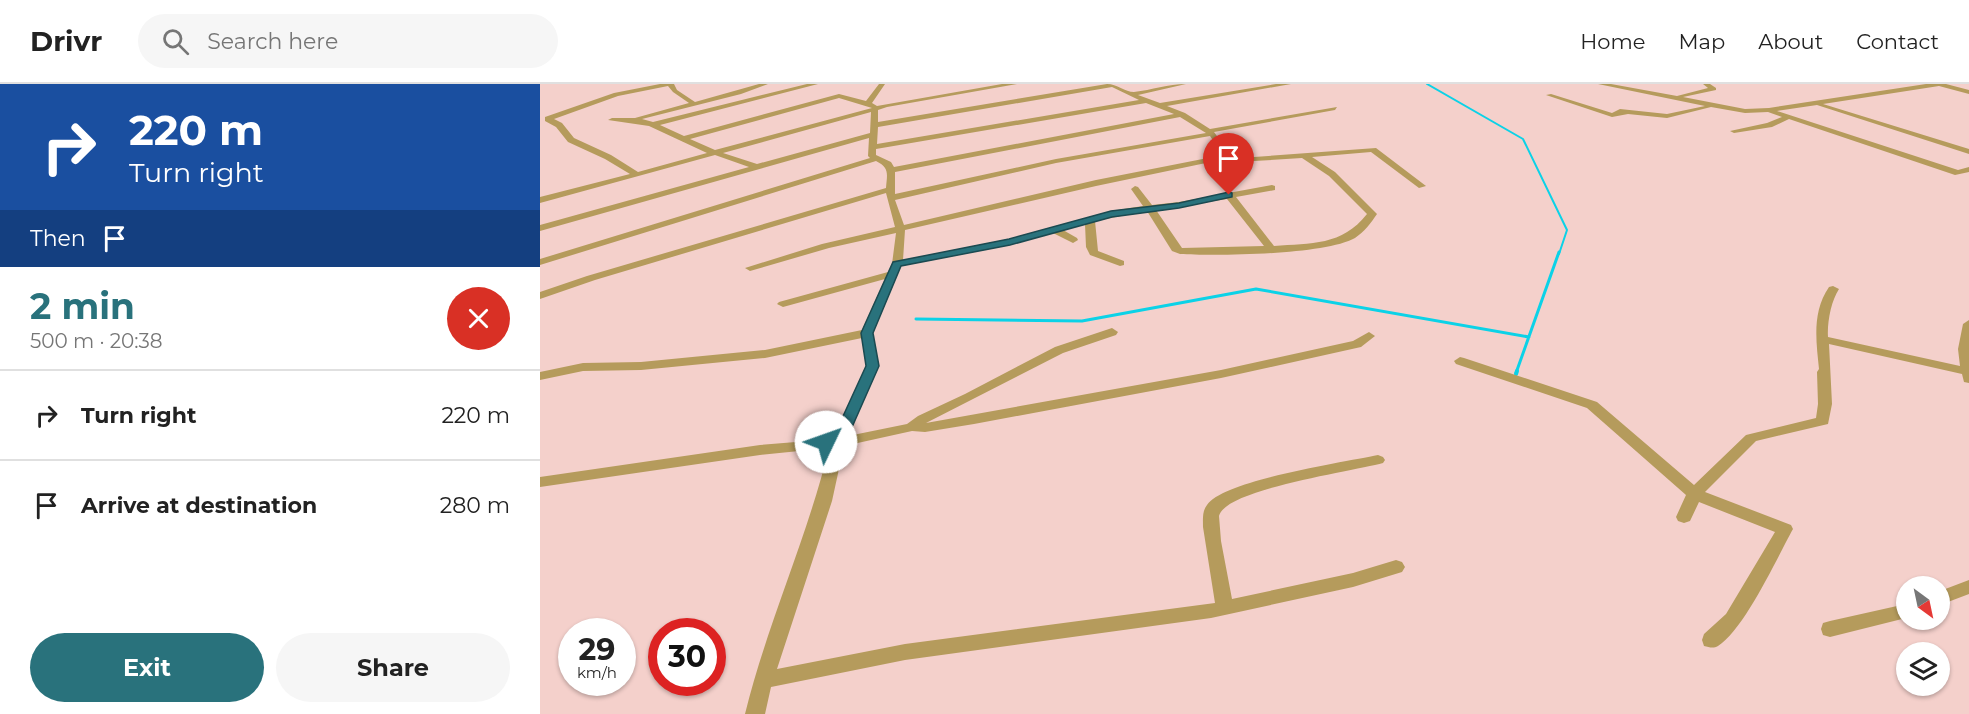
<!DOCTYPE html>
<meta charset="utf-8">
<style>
:root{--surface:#fff;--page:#f6f6f6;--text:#222;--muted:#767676;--line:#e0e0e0;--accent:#29727c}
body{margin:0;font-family:Montserrat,sans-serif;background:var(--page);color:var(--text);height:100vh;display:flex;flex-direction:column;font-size:22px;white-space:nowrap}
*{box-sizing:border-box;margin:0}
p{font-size:20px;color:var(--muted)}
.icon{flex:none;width:33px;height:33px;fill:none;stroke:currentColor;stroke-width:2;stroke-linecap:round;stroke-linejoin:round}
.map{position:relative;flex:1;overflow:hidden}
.panel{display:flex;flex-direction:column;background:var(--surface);width:540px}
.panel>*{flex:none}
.top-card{background:#1a4fa0;color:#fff;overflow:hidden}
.needle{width:39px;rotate:147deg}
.tools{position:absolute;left:1356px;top:492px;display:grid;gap:12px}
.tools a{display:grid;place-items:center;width:54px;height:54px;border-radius:50%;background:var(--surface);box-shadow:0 2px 4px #0004;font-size:30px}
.speed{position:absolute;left:18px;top:534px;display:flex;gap:12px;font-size:30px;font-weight:700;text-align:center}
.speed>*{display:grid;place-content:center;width:78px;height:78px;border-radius:50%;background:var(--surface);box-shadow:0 2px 4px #0004;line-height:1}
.speed small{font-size:15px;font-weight:400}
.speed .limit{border:9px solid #d22;background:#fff;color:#111}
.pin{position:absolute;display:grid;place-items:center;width:51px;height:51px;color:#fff;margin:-62px -26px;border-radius:50% 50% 50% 0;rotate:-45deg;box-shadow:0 0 6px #0007}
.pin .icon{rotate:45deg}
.me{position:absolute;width:66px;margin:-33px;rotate:48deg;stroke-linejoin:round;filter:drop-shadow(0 0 4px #0008)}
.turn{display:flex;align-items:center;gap:21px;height:126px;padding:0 30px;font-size:27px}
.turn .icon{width:78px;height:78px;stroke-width:2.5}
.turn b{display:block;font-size:42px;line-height:51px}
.then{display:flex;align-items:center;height:57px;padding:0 30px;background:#0003;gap:12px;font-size:22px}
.round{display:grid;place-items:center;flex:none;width:63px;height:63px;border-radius:32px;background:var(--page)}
.headline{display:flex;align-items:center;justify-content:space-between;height:102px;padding:0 30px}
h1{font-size:36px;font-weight:700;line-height:45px;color:var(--accent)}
.primary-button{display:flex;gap:12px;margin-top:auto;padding:12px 30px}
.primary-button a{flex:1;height:69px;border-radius:36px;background:var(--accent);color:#fff;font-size:24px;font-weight:700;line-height:69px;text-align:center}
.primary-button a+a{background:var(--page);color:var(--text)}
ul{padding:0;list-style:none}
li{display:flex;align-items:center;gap:18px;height:90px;padding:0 30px;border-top:2px solid var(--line)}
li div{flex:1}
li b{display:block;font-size:22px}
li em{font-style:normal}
header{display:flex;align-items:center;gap:36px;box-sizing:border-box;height:84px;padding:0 30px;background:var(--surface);border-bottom:2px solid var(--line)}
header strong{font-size:28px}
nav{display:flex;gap:33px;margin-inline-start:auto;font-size:21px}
.search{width:420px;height:54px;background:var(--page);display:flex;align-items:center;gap:15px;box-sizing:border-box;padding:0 21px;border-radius:33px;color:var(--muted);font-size:22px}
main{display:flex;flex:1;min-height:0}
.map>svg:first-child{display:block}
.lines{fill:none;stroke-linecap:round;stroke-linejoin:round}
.stream-far2{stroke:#0bd2e7;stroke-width:2}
.stream-far1{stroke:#0bd2e7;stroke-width:3}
.stream{stroke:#0bd2e7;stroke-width:4}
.minor{fill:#b59b5c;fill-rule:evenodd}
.route{fill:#29727c;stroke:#1b4a51;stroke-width:1.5}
</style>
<header>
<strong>Drivr</strong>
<div class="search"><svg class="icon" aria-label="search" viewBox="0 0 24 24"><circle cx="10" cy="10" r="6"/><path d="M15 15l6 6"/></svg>Search here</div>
<nav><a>Home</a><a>Map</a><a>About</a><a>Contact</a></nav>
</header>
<main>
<section class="panel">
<div class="top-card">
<div class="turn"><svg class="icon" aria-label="right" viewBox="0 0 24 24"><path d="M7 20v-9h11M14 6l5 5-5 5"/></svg><div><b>220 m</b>Turn right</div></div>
<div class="then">Then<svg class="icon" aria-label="arrive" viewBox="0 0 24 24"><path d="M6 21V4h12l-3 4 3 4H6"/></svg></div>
</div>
<div class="headline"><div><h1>2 min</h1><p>500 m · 20:38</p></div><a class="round" style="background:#d93025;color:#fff"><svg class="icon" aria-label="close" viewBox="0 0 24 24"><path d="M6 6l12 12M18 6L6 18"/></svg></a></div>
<ul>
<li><svg class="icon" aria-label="right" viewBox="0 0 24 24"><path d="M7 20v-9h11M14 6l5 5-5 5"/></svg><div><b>Turn right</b></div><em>220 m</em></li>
<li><svg class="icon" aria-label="arrive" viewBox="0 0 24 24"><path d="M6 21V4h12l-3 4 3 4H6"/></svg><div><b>Arrive at destination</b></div><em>280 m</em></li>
</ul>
<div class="primary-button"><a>Exit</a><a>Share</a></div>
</section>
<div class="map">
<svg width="1429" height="630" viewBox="0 0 1429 630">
<rect width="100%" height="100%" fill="#f4d0cb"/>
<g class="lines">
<path class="stream-far2" d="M887 0 983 55 1027 146 1019 170"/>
<path class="stream-far1" d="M376 235 542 237 716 205 989 253
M976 289 1019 168"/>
<path class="stream" d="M976 290 977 287"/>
<path class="minor" d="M120 0H134L137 6 155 18 219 0H228L201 10 102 35 113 38 267 0H278L120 41 144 52 299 10 326 17 339 0H345L332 19 337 22 462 0H477L347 23 338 26V38L567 0C577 0 585 8 594 8 612 6 628 0 646 0L598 11 620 19 736 0H751L627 22 645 29 670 45 797 23 795 26 674 48 691 71 714 73 836 64 886 102 879 104 831 68 772 73 795 88 837 130C831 139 824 148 815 154 785 171 677 172 640 170L632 167 607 127 555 137 558 167 584 177V181L580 182 550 171 546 163 545 140 523 146 537 154 538 156 533 159 513 149 470 161 361 182 333 249 338 282 308 352 367 340 378 332 425 310 515 263 572 244 578 248 576 251 523 269 386 339 681 286 813 257 829 248 835 252 821 263 681 294 434 340 385 348 372 347 304 362 292 417 237 585 365 560 675 519 663 443C663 436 662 427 667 421 684 396 805 378 838 371L843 373 845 376 843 379C815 387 685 405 679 432L681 457 692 515 813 489 856 476 862 478 865 483 862 488 813 503 671 534 365 576 231 603 225 630H205C227 540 267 455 289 364L220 371 0 403V393L220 361 293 355 326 282 322 254 225 274 101 286 43 287 0 296V288L43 279 101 278 225 266 322 246 345 195 243 223 237 220 239 218 348 188 352 180 356 149 289 164 210 187 205 184 282 160 355 143 346 109 55 196 0 215V208L47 192 346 104C347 90 350 84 336 77L0 181V175L330 74 328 72 329 54 0 147V141L209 83 175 71 0 119V113L90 90 65 75 28 58 16 43 5 37V33L74 9ZM128 2 133 8 149 19 95 34H72L68 36 109 42 167 69 98 88 71 71 34 54 22 39 14 35 78 12ZM572 3 599 16 337 60 338 43ZM299 14 332 24 175 66 150 55ZM606 19 634 30 354 83 351 78 336 71V65ZM331 28 330 49 217 80 183 69ZM640 33 666 49 516 75 355 110V88ZM670 52 683 71 556 96 364 141 355 116 516 79ZM762 74 789 92 827 130C802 162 771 159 734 162L696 113 735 106V102L732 101 639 118 612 121 598 103 595 102 591 105 603 122 571 127 469 155 363 176 365 146 556 102 685 75 714 77ZM687 115 724 162 642 164 616 126Z
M1058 0H1071L1137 12 1168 4 1163 0H1170L1176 4V6L1143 13 1205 25 1229 24 1386 0H1406L1429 6V10L1399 2 1283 20 1429 65V70L1277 21 1237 27 1418 86 1429 83V88L1415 91 1249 35 1232 43 1194 49 1190 47 1227 39 1242 33 1228 28 1205 29 1171 23 1127 34 1088 30 1072 33 1006 11 1011 10 1072 29 1080 25 1127 30 1165 22Z
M1293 202 1299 205C1291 217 1287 239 1288 253L1420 282 1418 265 1423 240 1429 236V299L1424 298 1422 290 1289 260 1292 320 1288 340 1216 357 1165 408 1251 441 1253 445C1237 474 1204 546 1178 562 1173 565 1169 563 1164 562L1162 556 1164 550 1186 530 1235 448 1159 418 1150 437 1144 439 1138 437 1136 433 1146 411 1047 324 916 280 914 277 920 273 924 274 1057 318 1154 401 1206 351 1276 334 1278 320 1277 288 1279 285C1276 256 1272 228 1289 203Z
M1429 496V510L1400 521V507Z
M1366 520V534L1290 553 1283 551 1281 545 1283 539 1290 537Z"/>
</g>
<path class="route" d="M689 108 692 109V113L639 124 572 133 470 161 361 182 333 249 339 282 305 359 298 364 281 362 279 358 281 355 293 354 326 282 321 249 353 178 469 155 571 127 639 119Z"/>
</svg>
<div class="tools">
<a><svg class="needle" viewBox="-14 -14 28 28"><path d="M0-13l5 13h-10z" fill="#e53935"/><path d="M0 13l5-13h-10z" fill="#767676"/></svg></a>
<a><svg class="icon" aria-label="layers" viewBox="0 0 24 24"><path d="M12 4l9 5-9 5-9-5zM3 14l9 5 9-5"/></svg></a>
</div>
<div class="speed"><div>29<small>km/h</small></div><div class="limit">30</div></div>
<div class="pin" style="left:689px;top:111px;background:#d93025"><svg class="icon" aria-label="arrive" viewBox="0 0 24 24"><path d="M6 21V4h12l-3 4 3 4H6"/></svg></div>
<svg class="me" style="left:286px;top:358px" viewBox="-20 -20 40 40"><circle r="19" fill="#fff"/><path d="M0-13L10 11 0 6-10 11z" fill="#29727c"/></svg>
</div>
</main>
